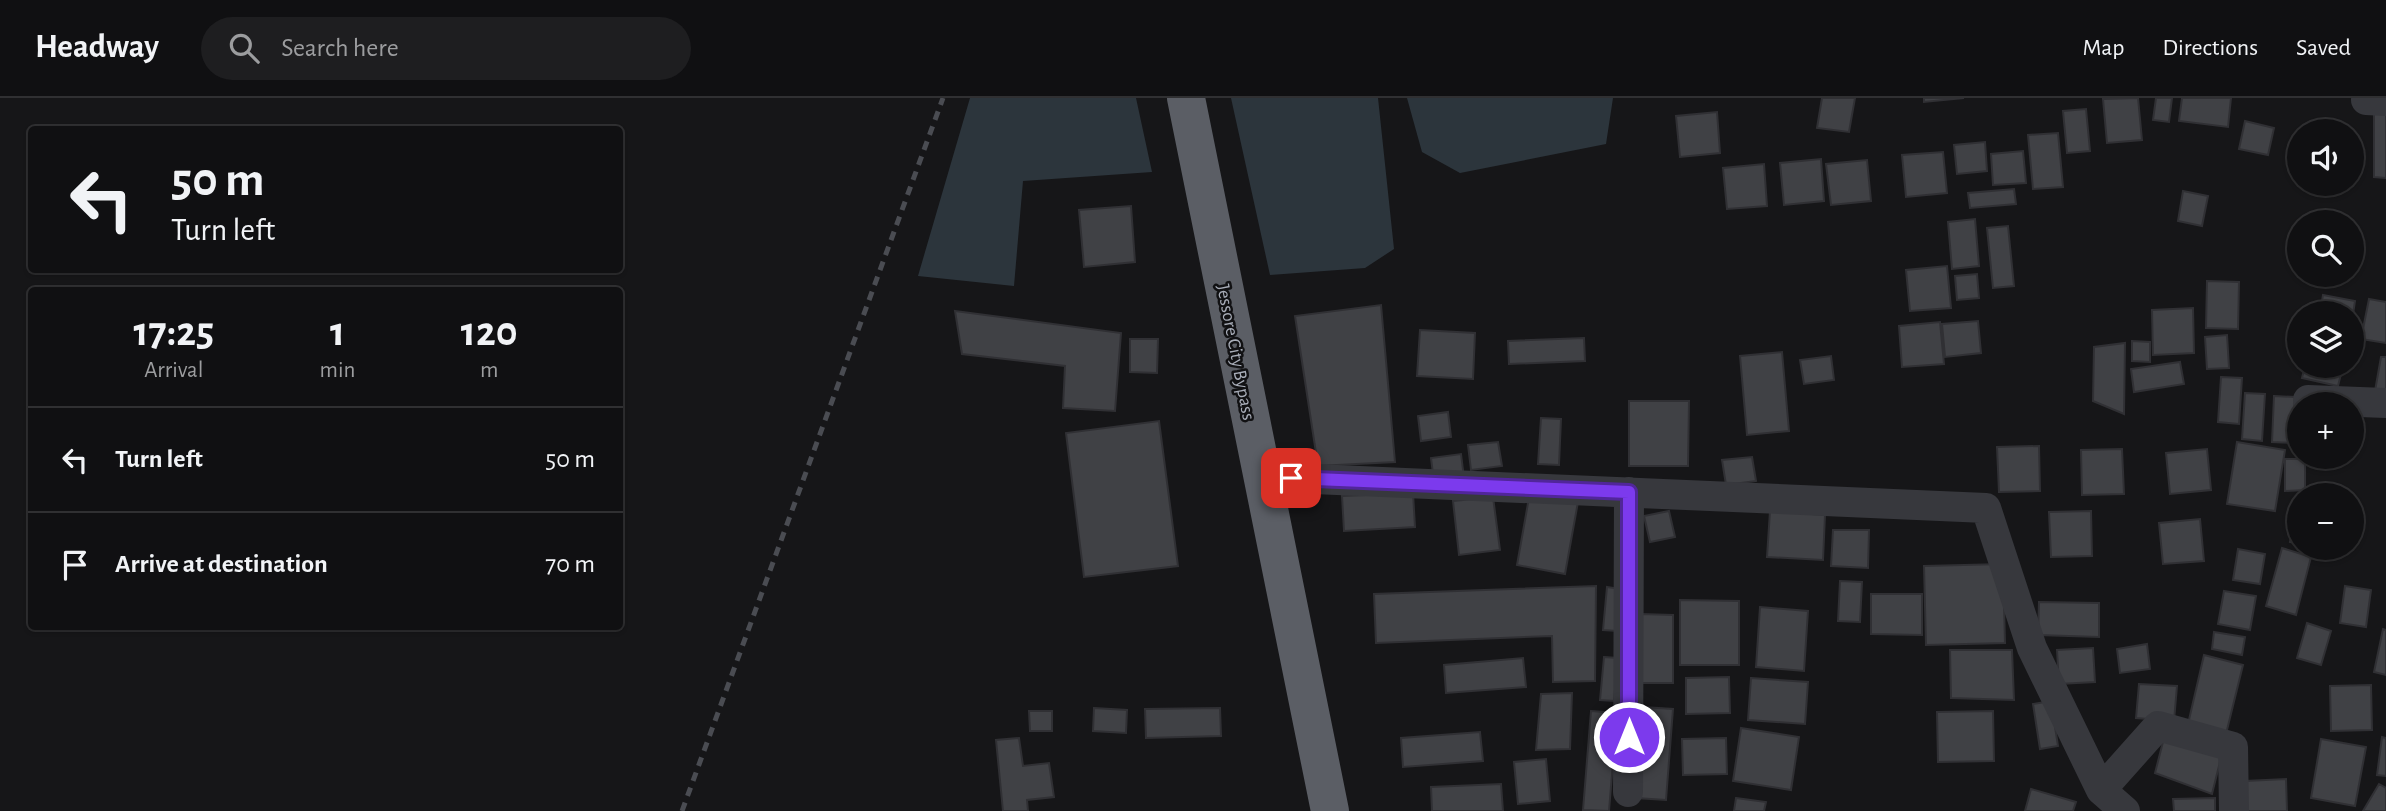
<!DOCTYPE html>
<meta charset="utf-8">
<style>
:root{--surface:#101012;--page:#1e1e20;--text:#f1f3f6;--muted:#9c9d9f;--line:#303032}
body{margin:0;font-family:"Alegreya Sans",sans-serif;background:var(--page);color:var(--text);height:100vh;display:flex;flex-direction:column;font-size:26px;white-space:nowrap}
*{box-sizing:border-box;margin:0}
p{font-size:23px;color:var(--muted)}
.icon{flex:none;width:38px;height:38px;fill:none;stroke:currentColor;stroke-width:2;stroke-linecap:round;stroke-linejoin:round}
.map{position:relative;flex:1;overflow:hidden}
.drawer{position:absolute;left:28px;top:189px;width:595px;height:343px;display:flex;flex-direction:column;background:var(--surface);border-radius:7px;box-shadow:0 2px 5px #0004,0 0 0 2px var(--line)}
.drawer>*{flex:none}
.hud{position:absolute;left:28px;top:28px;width:595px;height:147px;border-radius:7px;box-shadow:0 2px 5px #0004,0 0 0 2px var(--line);background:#101012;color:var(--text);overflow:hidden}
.tools{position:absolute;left:2287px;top:21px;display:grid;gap:14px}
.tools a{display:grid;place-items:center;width:77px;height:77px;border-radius:50%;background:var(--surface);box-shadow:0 2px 5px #0004,0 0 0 2px var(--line);font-size:35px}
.pin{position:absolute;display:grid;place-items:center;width:60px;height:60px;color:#fff;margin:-30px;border-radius:14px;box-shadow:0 4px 10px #0006}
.me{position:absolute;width:77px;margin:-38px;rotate:0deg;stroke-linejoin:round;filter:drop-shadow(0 0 5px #0008)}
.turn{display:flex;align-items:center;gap:24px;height:147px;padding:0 28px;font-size:32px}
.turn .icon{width:91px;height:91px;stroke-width:2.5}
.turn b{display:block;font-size:49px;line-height:60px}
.eta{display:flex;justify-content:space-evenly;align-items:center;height:119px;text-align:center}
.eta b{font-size:42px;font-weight:600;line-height:49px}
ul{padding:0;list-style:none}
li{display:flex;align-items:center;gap:21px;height:105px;padding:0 28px;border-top:2px solid var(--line)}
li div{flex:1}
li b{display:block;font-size:26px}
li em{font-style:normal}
header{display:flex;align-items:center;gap:42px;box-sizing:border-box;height:98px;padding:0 35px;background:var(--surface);border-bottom:2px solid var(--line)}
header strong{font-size:33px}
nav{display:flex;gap:38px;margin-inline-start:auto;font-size:24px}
.search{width:490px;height:63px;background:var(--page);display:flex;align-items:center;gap:18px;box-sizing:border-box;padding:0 24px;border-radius:38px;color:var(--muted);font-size:26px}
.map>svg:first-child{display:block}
.water{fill:#2c353c}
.building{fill:#404145;stroke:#303034;stroke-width:2}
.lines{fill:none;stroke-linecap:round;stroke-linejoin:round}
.minor{stroke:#37383d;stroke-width:30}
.trunk{stroke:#5b5e65;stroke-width:38}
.rail{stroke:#4a4c52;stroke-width:5;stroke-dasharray:9 7;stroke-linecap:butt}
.route-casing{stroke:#51269a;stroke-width:18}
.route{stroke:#7c3aed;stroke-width:12}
.labels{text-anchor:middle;stroke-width:5;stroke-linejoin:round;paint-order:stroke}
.street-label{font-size:19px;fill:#a8adb8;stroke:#111113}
</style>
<header>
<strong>Headway</strong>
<div class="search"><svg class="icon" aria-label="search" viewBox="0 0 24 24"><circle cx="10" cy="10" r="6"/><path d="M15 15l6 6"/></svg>Search here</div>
<nav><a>Map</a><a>Directions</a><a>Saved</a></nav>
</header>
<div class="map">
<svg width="2386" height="713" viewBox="0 0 2386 713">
<rect width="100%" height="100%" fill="#161618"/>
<path class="water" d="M970 0H1136L1152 74 1023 83 1014 188 918 178Z
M1231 0H1378L1394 151 1365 170 1270 177Z
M1407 0H1613L1606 46 1460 75 1422 54Z"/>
<path class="building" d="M1822 0H1855L1849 34 1817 30Z
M1924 0H1964L1924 4Z
M2138 0 2142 42 2107 45 2103 1Z
M2156 0H2172L2169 24 2153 22Z
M2182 0H2231L2228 29 2179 23Z
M2086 11 2090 53 2067 55 2063 13Z
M1717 14 1720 55 1680 59 1676 18Z
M2374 14H2386V80L2374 79Z
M2245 23 2274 30 2268 57 2239 51Z
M2058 35 2063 89 2033 91 2028 37Z
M1985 44 1987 73 1957 76 1954 47Z
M2023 53 2026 85 1993 87 1991 56Z
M1943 54 1947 95 1906 99 1902 57Z
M1821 61 1824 103 1784 107 1780 65Z
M1867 62 1871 103 1831 107 1826 66Z
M1764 66 1767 108 1727 111 1723 70Z
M2014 91 2016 106 1970 110 1968 95Z
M2183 93 2208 98 2202 128 2178 123Z
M1131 108 1135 164 1084 169 1079 112Z
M1975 121 1979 168 1952 171 1948 124Z
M2008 128 2014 188 1993 190 1987 130Z
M1947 168 1951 210 1910 213 1906 172Z
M1977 176 1979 200 1957 202 1955 178Z
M2207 183 2239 184 2238 231 2206 230Z
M2323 197 2355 203 2352 223V215H2320Z
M2369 201 2386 204V245L2361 241Z
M1381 207 1395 364 1318 368 1295 218Z
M2193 210 2194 255 2153 257 2152 212Z
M955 213 1121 235 1115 313 1063 310 1065 268 962 256Z
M1978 223 1981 255 1945 259 1942 226Z
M1940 224 1944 266 1902 269 1899 228Z
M1420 232 1475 235 1473 281 1417 278Z
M2227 237 2229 270 2207 271 2205 239Z
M1584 240 1585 263 1509 266 1508 243Z
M1130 241H1158L1157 275 1130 274Z
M2132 243 2150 244V264L2132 263Z
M2125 245 2124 316 2093 303 2094 249Z
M1782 254 1789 333 1747 337 1740 258Z
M1831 258 1834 282 1804 286 1800 262Z
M2381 259H2386V295L2375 293Z
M2180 264 2184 286 2134 294 2131 271Z
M2305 268H2343L2338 288 2302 280Z
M2221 279 2242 280 2239 326 2218 324Z
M2245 295 2265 296 2262 343 2242 341Z
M2274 298 2295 299 2292 345 2272 344Z
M1629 303H1689L1688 368H1629Z
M1448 314 1451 339 1421 343 1418 318Z
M1541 320 1561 321 1559 367 1538 366Z
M1159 323 1178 468 1084 479 1066 335Z
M1498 344 1502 368 1471 372 1468 347Z
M2237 344 2285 352 2275 413 2227 406Z
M2039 348 2040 393 1999 394 1997 349Z
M2122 351 2124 396 2082 397 2081 352Z
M2207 351 2211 392 2170 396 2166 355Z
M1461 356 1464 380 1434 384 1431 360Z
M1752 359 1756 383 1726 387 1722 362Z
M2285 361H2305V392L2285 393Z
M1530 394 1578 404 1565 476 1517 467Z
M1413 395 1415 429 1344 433 1342 398Z
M1493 399 1500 452 1459 457 1453 403Z
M1669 413 1675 439 1650 444 1644 418Z
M1770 413 1825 417 1823 462 1767 459Z
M2091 413 2092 458 2051 459 2049 414Z
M2295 414 2300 415V446L2290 444Z
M2200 421 2204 463 2163 466 2159 425Z
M1833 432H1869L1868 470 1831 468Z
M2282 450 2311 459 2296 517 2266 508Z
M2238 451 2265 456 2260 486 2233 482Z
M2003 466 2005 545 1926 547 1924 468Z
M1840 483 1862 484 1860 524 1838 523Z
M1596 488 1595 583 1553 584 1552 538 1376 545 1374 496Z
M2345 488 2371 492 2366 529 2340 525Z
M1607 489 1621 491 1617 533 1603 532Z
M2224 493 2256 498 2250 532 2218 526Z
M1871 496H1922V537L1871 536Z
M1680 502 1739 503V567H1680Z
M2039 504 2099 505V539L2038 537Z
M1760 509 1808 513 1804 573 1756 569Z
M1640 516 1673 517V585H1640Z
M2307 525 2331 533 2321 567 2297 560Z
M2383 531 2386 532V577L2374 574Z
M2214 534 2245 539 2242 557 2212 551Z
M2147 546 2150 571 2120 575 2117 551Z
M2093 550 2095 584 2059 586 2057 552Z
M1950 552H2012L2014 602 1951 600Z
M2204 557 2243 567 2226 636 2188 626Z
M1604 559 1618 560 1614 603 1600 602Z
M1523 560 1526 589 1446 595 1444 567Z
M1729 579 1730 615 1686 616V580Z
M1751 580 1808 584 1805 626 1748 622Z
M2139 586 2177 588 2174 623 2136 620Z
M2371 587 2372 632 2331 633 2330 588Z
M1572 595 1570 651 1536 652 1541 596Z
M2051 603 2058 648 2040 651 2033 606Z
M1643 609 1673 611 1666 702 1636 700Z
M1094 610 1127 612 1126 635 1093 633Z
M1220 610 1221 638 1146 640 1145 611Z
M1029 613H1052V633H1030Z
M1591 613 1617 615 1609 713 1583 712Z
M1993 613 1994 663 1938 664 1937 614Z
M1741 630 1799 639 1791 692 1733 683Z
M1480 634 1483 663 1403 669 1401 640Z
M2165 636 2223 652 2212 696 2155 675Z
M2382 639 2386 640V678L2377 677Z
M1019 640 1023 668 1049 665 1054 699 1027 702 1028 713H1003L996 642Z
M1726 640 1727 676 1683 677 1682 641Z
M2321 641 2366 649 2355 708 2311 700Z
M1546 661 1550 703 1518 706 1514 664Z
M2286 681 2287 713H2246L2245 683Z
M1501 686 1503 713H1432L1431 689Z
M2379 686 2386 690V713H2363Z
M2031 691 2076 704 2073 713H2025Z
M1736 700 1766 704 1764 713H1734Z
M2215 700V713H2174L2173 701Z"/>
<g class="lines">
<path class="minor" d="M2366 2 2386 3
M2308 302 2386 305
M1291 380 1986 410 2032 550 2101 692 2125 713
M2101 692 2158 628 2233 649 2234 713
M1628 694 1629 394"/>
<path class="trunk" d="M1186 0 1330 713"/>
<path class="rail" d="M682 713 943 0"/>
</g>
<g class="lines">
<defs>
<path id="route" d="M1291 380 1629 394V639"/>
</defs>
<use href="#route" class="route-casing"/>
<use href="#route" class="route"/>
</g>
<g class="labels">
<g class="street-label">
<text transform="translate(1237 254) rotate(79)" y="7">Jessore City Bypass</text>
</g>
</g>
</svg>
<div class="tools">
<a><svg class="icon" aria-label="sound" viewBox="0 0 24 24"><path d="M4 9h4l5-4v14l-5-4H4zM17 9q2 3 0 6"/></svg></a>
<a><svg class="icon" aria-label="search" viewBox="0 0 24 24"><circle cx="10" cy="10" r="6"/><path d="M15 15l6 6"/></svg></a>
<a><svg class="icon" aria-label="layers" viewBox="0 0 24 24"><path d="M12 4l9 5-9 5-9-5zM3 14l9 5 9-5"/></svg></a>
<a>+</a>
<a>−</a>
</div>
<div class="pin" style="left:1291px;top:380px;background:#d93025"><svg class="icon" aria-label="arrive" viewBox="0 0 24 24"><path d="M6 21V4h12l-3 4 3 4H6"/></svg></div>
<svg class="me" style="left:1629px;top:639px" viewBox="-20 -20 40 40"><circle r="17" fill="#7c3aed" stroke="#fff" stroke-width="3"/><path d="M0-11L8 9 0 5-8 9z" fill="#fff"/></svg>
<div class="hud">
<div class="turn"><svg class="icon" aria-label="left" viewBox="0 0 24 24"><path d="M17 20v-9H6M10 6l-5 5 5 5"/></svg><div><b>50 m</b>Turn left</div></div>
</div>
<section class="drawer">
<div class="eta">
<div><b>17:25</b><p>Arrival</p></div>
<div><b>1</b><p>min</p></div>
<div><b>120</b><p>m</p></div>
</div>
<ul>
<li><svg class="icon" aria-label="left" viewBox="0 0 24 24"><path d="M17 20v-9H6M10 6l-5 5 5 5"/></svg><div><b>Turn left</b></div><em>50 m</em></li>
<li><svg class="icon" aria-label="arrive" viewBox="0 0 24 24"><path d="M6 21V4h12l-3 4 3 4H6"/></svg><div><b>Arrive at destination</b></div><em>70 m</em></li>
</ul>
</section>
</div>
